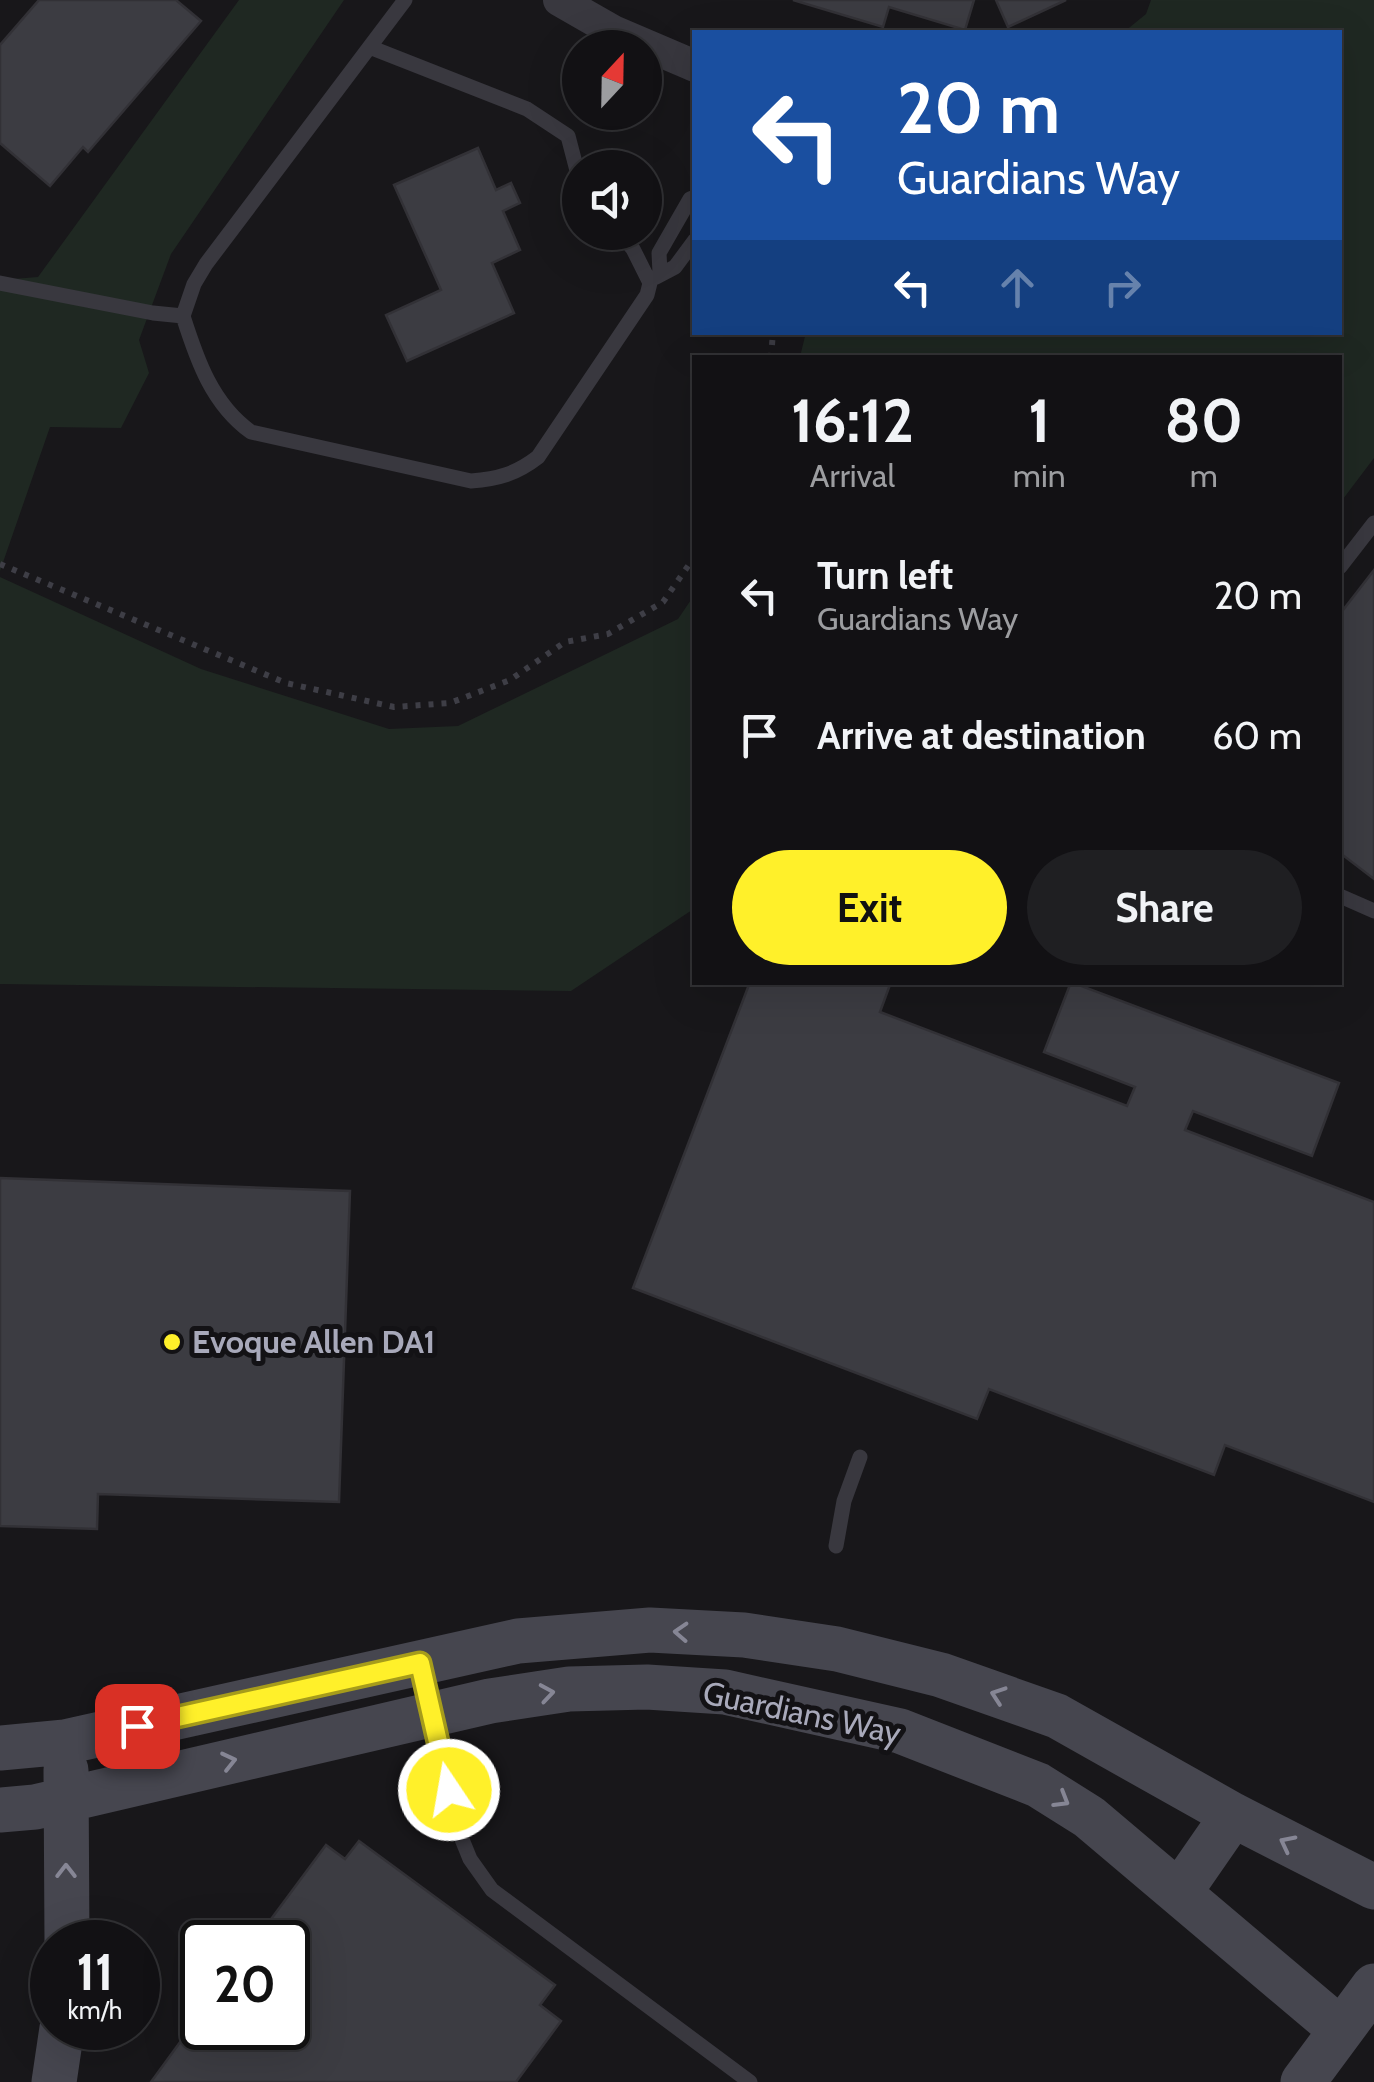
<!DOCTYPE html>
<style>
:root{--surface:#121114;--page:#1f1f22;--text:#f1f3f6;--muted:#9c9da0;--line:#313134;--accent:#fff02a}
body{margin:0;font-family:Cabin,sans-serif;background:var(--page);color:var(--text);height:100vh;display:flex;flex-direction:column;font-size:38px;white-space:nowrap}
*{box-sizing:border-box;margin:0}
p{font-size:32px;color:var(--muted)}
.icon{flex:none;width:55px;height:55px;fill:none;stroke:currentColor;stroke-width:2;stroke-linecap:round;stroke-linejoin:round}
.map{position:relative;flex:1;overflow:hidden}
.drawer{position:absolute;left:692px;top:355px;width:650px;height:630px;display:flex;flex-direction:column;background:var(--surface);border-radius:0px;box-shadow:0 10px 40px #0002,0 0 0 2px var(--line)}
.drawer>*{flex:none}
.hud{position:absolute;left:692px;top:30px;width:650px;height:305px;border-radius:0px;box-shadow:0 10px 40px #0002,0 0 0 2px var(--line);background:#1a4fa0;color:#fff;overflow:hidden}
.needle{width:65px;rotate:22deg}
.controls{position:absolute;left:562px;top:30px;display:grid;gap:20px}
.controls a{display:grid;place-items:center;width:100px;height:100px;border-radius:50%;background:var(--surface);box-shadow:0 10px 40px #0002,0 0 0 2px var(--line);font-size:50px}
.speed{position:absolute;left:30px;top:1920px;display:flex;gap:20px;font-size:50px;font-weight:700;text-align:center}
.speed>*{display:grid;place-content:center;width:130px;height:130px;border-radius:50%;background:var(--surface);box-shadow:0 10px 40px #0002,0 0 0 2px var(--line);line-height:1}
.speed small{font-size:25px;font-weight:400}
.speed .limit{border:5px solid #111;border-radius:15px;background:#fff;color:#111}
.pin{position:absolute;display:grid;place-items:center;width:85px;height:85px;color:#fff;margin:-42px;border-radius:20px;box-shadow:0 5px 15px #0006}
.me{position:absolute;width:110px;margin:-55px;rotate:348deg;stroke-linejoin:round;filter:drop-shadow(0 0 8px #0008)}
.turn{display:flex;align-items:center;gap:35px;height:210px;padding:0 40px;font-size:45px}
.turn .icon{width:130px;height:130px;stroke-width:2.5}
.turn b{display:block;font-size:70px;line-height:85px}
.lanes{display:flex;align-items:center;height:95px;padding:0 40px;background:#0003;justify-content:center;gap:50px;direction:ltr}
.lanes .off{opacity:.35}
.eta{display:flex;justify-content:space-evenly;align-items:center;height:170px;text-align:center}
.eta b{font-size:60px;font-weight:700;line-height:70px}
.primary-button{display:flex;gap:20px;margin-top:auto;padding:20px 40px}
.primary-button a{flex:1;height:115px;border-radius:60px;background:var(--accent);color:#111;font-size:40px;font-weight:700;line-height:115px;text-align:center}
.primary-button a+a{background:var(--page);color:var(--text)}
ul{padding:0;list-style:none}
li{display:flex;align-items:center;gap:30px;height:140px;padding:0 40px}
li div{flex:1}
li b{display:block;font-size:38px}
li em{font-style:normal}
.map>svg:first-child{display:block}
.green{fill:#1f2822}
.building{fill:#3c3c42;stroke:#323136;stroke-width:2.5}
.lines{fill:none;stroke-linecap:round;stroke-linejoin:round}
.path{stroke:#3e3e46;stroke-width:6;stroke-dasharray:5 8;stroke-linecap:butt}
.lane{stroke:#39383f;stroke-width:15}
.street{stroke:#39383f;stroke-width:32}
.secondary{stroke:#46464f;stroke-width:45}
.oneway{stroke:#868695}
.route-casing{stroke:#a69c1b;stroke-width:25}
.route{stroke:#fff02a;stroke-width:18}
.poi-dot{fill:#fff02a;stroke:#131215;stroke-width:4}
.labels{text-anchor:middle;stroke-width:10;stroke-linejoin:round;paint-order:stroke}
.poi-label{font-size:32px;font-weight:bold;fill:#a8a9ba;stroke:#131215;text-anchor:start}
.street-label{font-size:32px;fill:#a8a9ba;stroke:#131215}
</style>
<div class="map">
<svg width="1374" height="2082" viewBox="0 0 1374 2082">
<rect width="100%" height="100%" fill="#18171a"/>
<path class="green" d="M239 0H344L171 254 139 340 149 373 121 428 50 427 0 571V280L38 277Z
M1151 0H1374V458L1340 503V358L800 357 806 332H1340V32H1124L1146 14Z
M0 577 201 669 389 729 458 726 678 619 695 594V908L571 991 0 984Z"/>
<path class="building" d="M39 0H176L201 21 88 152 83 147 50 186 0 143V45Z
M793 0H974L965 30 889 7 883 27Z
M996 0H1066L1008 27Z
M478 148 496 190 511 183 520 203 503 211 520 250 492 263 514 313 407 361 386 315 441 290 394 185Z
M1374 570V879L1340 853V614Z
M750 982H891L880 1012 1127 1106 1135 1087 1044 1052 1071 982 1339 1083 1312 1156 1193 1111 1185 1130 1374 1202V1502L1225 1445 1214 1475 989 1389 977 1419 633 1288Z
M0 1178 350 1191 339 1502 98 1494 97 1529 0 1526Z
M359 1841 555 1985 540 2005 561 2021 516 2082H151L202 2012V2028H288V1942H254L326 1845 345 1859Z"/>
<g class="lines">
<path class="path" d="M771 358 773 332
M0 564 286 683 394 707 450 703 510 680 565 642 608 634 663 602 695 556"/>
<path class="lane" d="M372 48 527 109 568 136 580 182
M660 272 659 253 690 199 695 197
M656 277 675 267 695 240
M0 283 153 313 183 316C197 360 212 404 251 432L471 481C498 479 516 474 538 457L647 295 650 283 633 249 619 232
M183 316 194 284 206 264 405 0
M1340 567 1374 523
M1340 896 1374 911
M836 1546 844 1501 860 1457
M420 1667 434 1714 457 1827 470 1859 492 1890 750 2082"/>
<path class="street" d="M559 0 613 31 695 66"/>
<path class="secondary" d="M0 1748 65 1742 518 1641 650 1630 744 1635 837 1649 941 1675 1057 1716 1233 1815 1374 1887
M66 1770 67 1942
M0 1810 35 1807 490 1701 569 1689 647 1687 725 1692 900 1731 1038 1785 1089 1817 1341 2030
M1179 1893 1233 1815
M54 2082 62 2028
M1303 2082 1374 1986"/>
</g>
<defs><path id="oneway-chevron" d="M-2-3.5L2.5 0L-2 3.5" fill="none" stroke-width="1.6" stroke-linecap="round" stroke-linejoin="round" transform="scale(2.5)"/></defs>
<g class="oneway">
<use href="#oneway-chevron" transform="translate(681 1632) rotate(-177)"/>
<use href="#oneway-chevron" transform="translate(547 1693) rotate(-9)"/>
<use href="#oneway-chevron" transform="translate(998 1695) rotate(-161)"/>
<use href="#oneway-chevron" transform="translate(229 1761) rotate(-13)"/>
<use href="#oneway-chevron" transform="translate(1062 1800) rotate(31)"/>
<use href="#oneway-chevron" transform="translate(1287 1843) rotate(-153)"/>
<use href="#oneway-chevron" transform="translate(66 1871) rotate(-90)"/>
</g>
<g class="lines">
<defs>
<path id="route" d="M137 1726 420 1663 449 1790"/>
</defs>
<use href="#route" class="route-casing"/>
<use href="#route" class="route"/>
</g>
<circle class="poi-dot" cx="172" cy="1342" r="10"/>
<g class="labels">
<g class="poi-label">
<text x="192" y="1353">Evoque Allen DA1</text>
</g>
<g class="street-label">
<text transform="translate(802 1713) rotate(12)" y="11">Guardians Way</text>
</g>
</g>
</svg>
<div class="controls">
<a><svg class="needle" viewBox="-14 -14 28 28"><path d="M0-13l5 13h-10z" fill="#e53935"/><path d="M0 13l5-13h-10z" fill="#9c9da0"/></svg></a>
<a><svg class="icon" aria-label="sound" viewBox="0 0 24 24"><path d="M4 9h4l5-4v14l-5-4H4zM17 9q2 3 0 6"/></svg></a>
</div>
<div class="speed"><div>11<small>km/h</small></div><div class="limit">20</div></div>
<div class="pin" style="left:137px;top:1726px;background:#d93025"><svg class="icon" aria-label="arrive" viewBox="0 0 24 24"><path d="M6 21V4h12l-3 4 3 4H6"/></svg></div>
<svg class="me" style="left:449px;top:1790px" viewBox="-20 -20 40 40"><circle r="17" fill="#fff02a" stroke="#fff" stroke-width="3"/><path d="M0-11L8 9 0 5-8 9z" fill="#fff"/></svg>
<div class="hud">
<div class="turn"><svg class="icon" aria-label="left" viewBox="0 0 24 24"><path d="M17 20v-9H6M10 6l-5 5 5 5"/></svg><div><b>20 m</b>Guardians Way</div></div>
<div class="lanes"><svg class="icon" aria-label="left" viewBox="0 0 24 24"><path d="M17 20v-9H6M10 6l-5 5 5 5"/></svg><svg class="icon off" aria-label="ahead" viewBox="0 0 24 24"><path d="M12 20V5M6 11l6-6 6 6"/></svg><svg class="icon off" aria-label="right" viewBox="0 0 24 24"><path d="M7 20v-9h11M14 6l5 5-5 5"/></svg></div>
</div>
<section class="drawer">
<div class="eta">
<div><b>16:12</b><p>Arrival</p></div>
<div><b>1</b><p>min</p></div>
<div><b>80</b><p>m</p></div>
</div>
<ul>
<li><svg class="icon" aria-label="left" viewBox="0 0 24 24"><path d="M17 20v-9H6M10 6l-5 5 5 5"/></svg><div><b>Turn left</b><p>Guardians Way</p></div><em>20 m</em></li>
<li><svg class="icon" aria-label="arrive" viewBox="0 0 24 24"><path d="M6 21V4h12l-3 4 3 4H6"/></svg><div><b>Arrive at destination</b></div><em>60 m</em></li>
</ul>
<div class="primary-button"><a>Exit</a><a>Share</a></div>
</section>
</div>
